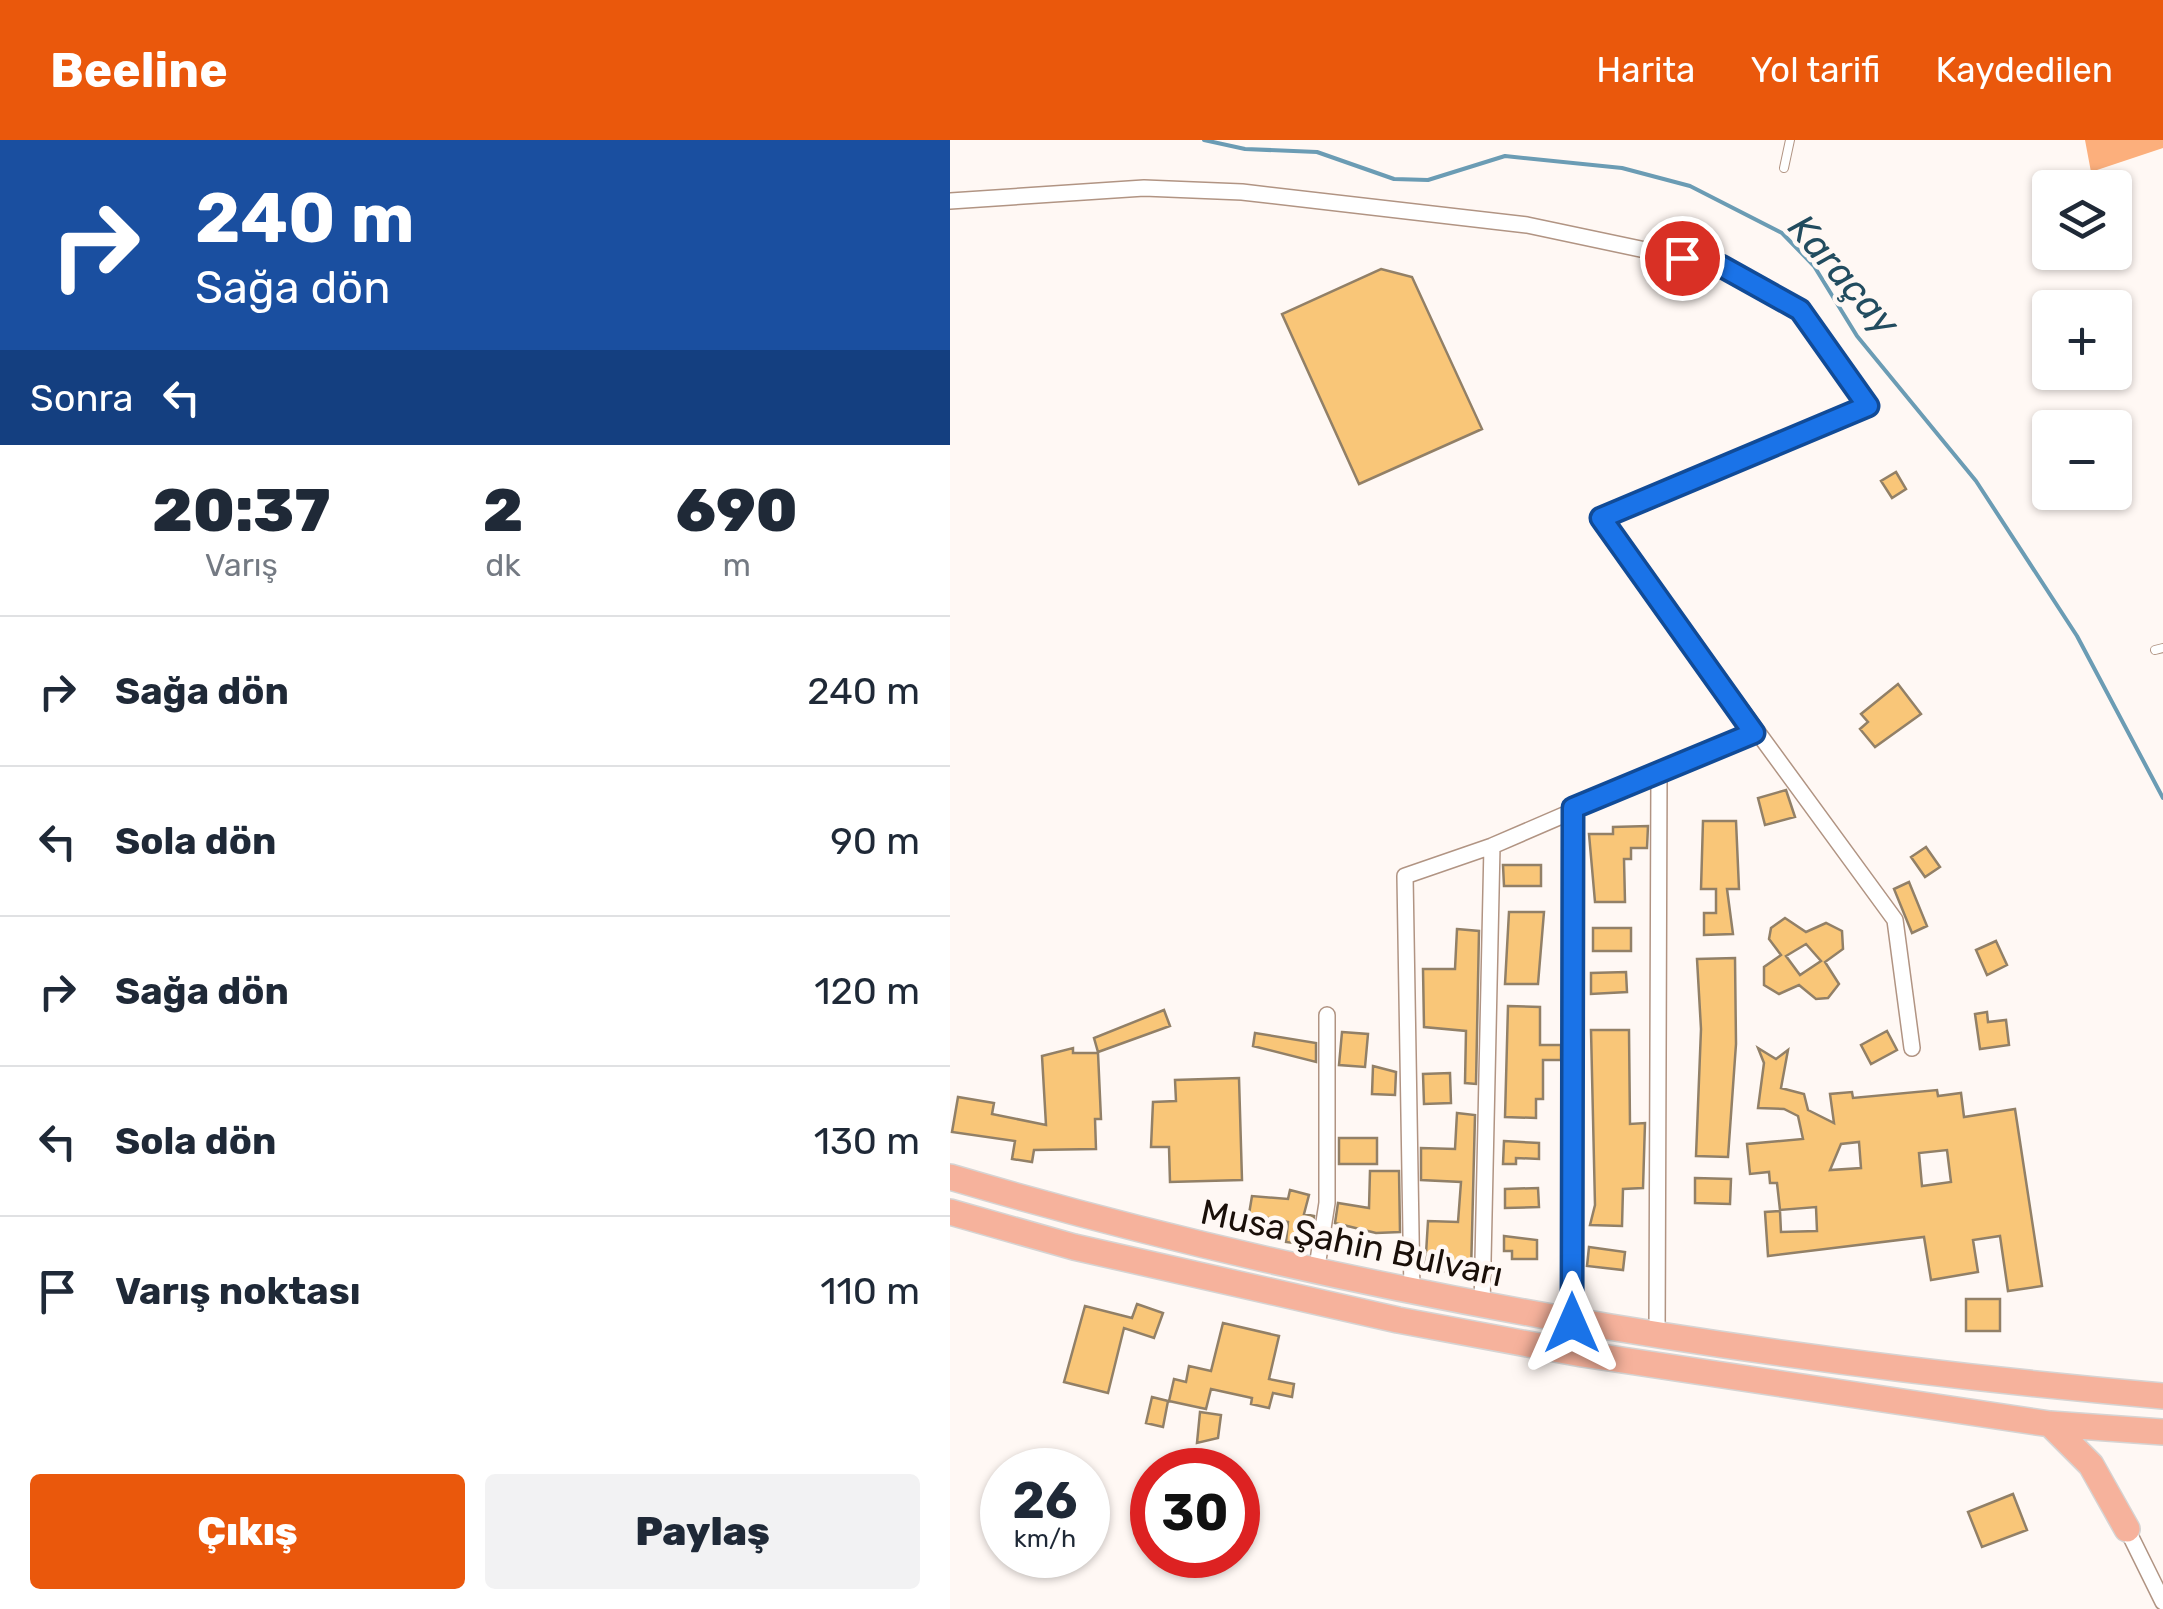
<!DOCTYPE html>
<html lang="tr">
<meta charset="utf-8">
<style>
:root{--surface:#fff;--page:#f2f2f3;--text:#1f2937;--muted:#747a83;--line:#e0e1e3;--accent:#ea580c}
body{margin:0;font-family:Rubik,sans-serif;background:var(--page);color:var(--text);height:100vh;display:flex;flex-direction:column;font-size:38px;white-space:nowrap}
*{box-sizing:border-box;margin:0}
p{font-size:32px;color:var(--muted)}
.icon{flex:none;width:55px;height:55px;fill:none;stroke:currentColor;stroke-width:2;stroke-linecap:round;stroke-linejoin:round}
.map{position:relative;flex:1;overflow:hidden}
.sheet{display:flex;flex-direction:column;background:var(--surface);width:950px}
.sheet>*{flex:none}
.banner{background:#1a4fa0;color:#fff;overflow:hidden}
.fabs{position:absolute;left:1082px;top:30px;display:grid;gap:20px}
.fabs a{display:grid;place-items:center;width:100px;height:100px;border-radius:10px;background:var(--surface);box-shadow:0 2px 8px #0004;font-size:50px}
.speed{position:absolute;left:30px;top:1308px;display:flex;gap:20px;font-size:50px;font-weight:700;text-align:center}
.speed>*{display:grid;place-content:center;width:130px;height:130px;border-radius:50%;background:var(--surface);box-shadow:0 2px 8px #0004;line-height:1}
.speed small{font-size:25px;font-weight:400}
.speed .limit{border:15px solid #d22;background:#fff;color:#111}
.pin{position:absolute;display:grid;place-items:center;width:85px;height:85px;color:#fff;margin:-42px;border:5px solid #fff;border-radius:50%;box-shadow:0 2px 10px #0007}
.me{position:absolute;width:110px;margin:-55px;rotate:0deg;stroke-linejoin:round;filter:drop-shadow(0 0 8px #0008)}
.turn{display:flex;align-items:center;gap:35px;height:210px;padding:0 30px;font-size:45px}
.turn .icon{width:130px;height:130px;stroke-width:2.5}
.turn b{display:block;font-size:70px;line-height:85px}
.then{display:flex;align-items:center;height:95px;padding:0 30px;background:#0003;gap:20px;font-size:38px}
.eta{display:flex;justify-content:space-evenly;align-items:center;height:170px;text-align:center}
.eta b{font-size:60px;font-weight:800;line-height:70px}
.action{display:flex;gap:20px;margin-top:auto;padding:20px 30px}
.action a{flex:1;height:115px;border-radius:10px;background:var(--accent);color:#fff;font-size:40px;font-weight:800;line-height:115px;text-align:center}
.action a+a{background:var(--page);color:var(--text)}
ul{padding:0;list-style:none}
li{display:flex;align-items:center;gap:30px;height:150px;padding:0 30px;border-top:2px solid var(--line)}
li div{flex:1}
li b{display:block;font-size:38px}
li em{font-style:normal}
header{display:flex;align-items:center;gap:60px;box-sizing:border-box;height:140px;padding:0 50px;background:var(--accent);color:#fff}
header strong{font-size:48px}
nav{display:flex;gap:55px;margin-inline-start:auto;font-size:35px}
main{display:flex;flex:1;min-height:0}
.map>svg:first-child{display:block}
.forest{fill:#fcaf7c}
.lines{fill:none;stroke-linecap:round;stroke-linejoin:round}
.stream{stroke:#6b9cb4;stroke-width:4}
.building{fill:#f9c678;stroke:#928067;stroke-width:2.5;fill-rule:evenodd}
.service-casing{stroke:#b19483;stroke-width:10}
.minor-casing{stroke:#b19483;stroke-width:18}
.trunk-casing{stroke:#d6d4d3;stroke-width:28}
.service{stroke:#fff;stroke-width:8}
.minor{stroke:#fff;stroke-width:15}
.trunk{stroke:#f6b29c;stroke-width:25}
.route-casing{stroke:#114b97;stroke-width:25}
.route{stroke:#1a73e8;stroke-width:18}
.labels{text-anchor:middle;stroke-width:9;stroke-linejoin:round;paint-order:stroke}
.street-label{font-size:35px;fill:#1a0f09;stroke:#fff8f4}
.water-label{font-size:38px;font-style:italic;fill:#224c5f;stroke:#fff8f4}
</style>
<header>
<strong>Beeline</strong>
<nav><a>Harita</a><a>Yol tarifi</a><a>Kaydedilen</a></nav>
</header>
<main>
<section class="sheet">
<div class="banner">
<div class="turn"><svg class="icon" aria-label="right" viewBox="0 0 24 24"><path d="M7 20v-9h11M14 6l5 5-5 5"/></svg><div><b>240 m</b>Sağa dön</div></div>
<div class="then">Sonra<svg class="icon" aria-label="left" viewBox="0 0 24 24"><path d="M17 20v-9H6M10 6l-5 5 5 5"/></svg></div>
</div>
<div class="eta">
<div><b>20:37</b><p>Varış</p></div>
<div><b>2</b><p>dk</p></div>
<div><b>690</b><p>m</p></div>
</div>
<ul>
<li><svg class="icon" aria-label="right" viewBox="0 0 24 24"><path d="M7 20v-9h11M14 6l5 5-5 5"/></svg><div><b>Sağa dön</b></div><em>240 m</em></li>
<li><svg class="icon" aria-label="left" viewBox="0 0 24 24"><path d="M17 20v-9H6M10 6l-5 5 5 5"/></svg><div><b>Sola dön</b></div><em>90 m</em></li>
<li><svg class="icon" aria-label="right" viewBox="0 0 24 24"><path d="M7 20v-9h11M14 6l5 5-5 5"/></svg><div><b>Sağa dön</b></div><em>120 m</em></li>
<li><svg class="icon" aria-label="left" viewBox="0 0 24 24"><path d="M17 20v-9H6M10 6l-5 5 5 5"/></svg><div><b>Sola dön</b></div><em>130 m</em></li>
<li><svg class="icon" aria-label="arrive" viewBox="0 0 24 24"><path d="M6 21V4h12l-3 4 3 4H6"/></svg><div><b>Varış noktası</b></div><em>110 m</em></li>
</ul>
<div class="action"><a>Çıkış</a><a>Paylaş</a></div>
</section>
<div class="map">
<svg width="1213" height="1469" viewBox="0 0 1213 1469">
<rect width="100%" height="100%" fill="#fff8f4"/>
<path class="forest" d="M1135 0H1213V8L1141 32Z"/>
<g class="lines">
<path class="stream" d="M254 0 295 9 367 12 444 39 478 40 555 16 672 28 740 46 832 93 864 126 907 196 1026 341 1127 496 1213 658"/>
</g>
<path class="building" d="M431 129 462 137 532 289 409 344 332 174Z
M946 332 956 349 942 358 931 341Z
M948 544 971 574 925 607 910 589 918 582 911 574Z
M836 650 845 677 815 685 808 658Z
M753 681H786L789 749H777L783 794 754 795V773H766V749H751Z
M698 686 697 708H681V719H674L675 762H645L639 694H663V687Z
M976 707 990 727 975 737 961 717Z
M553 725H591V746H554Z
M959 742 977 786 962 793 944 749Z
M559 772H594L588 844H555Z
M835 778 856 792 876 783 892 791 893 809 875 822 889 844 878 858 866 859 849 845 829 854 814 845V827L831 815 819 799 821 788ZM856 804 871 821 850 835 836 816Z
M643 788H681V811H643Z
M507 789 529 791 526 944 515 943 516 891 474 887 473 829H505Z
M1046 801 1057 825 1037 835 1026 810Z
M785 818 786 904 778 1017 746 1016 751 889 747 819Z
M676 832 677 852 641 854V833Z
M558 866 590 867V905H611V920H593V959H586V978L555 977Z
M214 870 220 886 148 912 144 898Z
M1037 872 1038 882 1056 880 1059 905 1030 909 1025 874Z
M641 890H679L680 984 695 983 693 1048 673 1049 672 1086 640 1085 645 1065Z
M937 891 947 910 921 924 911 905Z
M392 892 418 894 415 927 389 925Z
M305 893 366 903V922L303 906Z
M123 908V913H148L151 979H145L146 1009 84 1010 82 1022 62 1019 65 1001 2 992 8 957 44 963 42 974 96 985 92 916Z
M808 908 826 919 838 910 831 948 854 954 858 970 884 983 880 954 902 952 903 958 987 950 988 956 1011 953 1014 977 1065 969 1092 1146 1058 1151 1050 1096 1023 1100 1028 1132 981 1140 974 1097 818 1116 815 1072 830 1071 831 1092 867 1091 866 1067 830 1070 827 1043H820L819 1032 800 1034 797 1004 853 999 848 976 834 969 808 968 814 923ZM909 1002 911 1028 880 1030 891 1004ZM997 1010 1001 1042 972 1046 969 1013Z
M423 926 446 932 445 955 422 954Z
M500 933 501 963 474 964 473 934Z
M289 938 292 1040 220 1042 219 1007H201L203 962 226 961 225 940Z
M507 973 525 975 521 1133 475 1130 478 1081 508 1082 511 1042 471 1040V1008L505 1009Z
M389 998H427V1024H389Z
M554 1001 589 1003V1019L566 1018V1024H553Z
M420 1031H449L450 1092 426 1093 385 1083 388 1063 419 1068Z
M745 1038 781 1039 780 1064 745 1063Z
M588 1048 589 1067 555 1068V1049Z
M340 1050 359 1055 354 1074 364 1076 359 1105 336 1102 338 1082 299 1074 302 1056 338 1059Z
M554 1096 587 1100V1119H562V1111H554Z
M639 1107 675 1112 673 1130 637 1126Z
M1016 1159H1050V1191H1016Z
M187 1164 213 1173 204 1198 174 1188 158 1253 114 1242 135 1166 182 1178Z
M273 1183 329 1196 319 1239 344 1244 342 1257 323 1253 319 1268 301 1264 302 1258 261 1249 256 1269 219 1261 224 1239 236 1242 239 1226 261 1231Z
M202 1257 218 1261 213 1287 196 1283Z
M250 1272 271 1275 268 1298 247 1303Z
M1063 1354 1077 1390 1032 1407 1018 1372Z"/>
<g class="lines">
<defs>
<path id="service" d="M834 28 840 0
M1205 510 1213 508"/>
<path id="minor" d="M0 61 194 48 292 52 577 85 771 126 850 169 918 266 651 378 945 780 962 908
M366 1133 377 1063V875
M462 1153 455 736 542 706 804 593
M532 1167 542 706
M622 1183 623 668
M707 1198 709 633
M1177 1389 1213 1462"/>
<path id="trunk" d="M0 1037C397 1154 801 1220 1213 1256
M0 1072 124 1107 448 1180 632 1214 1100 1284 1213 1292
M1100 1284 1141 1325 1177 1389"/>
</defs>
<use href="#service" class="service-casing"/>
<use href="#minor" class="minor-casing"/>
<use href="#trunk" class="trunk-casing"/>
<use href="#service" class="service"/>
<use href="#minor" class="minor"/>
<use href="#trunk" class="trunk"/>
</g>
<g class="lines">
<defs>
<path id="route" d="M622 1183 623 668 804 593 651 378 918 266 850 170 771 126 732 118"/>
</defs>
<use href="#route" class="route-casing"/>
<use href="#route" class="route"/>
</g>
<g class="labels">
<g class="street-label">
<text transform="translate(402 1103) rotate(12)" y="12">Musa Şahin Bulvarı</text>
</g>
<g class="water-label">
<text transform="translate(894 135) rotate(49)" y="13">Karaçay</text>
</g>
</g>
</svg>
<div class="fabs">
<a><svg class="icon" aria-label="layers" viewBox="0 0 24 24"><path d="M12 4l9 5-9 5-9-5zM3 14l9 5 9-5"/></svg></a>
<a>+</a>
<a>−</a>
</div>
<div class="speed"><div>26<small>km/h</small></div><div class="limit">30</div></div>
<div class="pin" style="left:732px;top:118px;background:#d93025"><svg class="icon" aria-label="arrive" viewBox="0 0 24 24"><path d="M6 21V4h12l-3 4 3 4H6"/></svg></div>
<svg class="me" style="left:622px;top:1183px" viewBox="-20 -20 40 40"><path d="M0-17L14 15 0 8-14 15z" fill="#1a73e8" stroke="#fff" stroke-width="4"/></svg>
</div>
</main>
